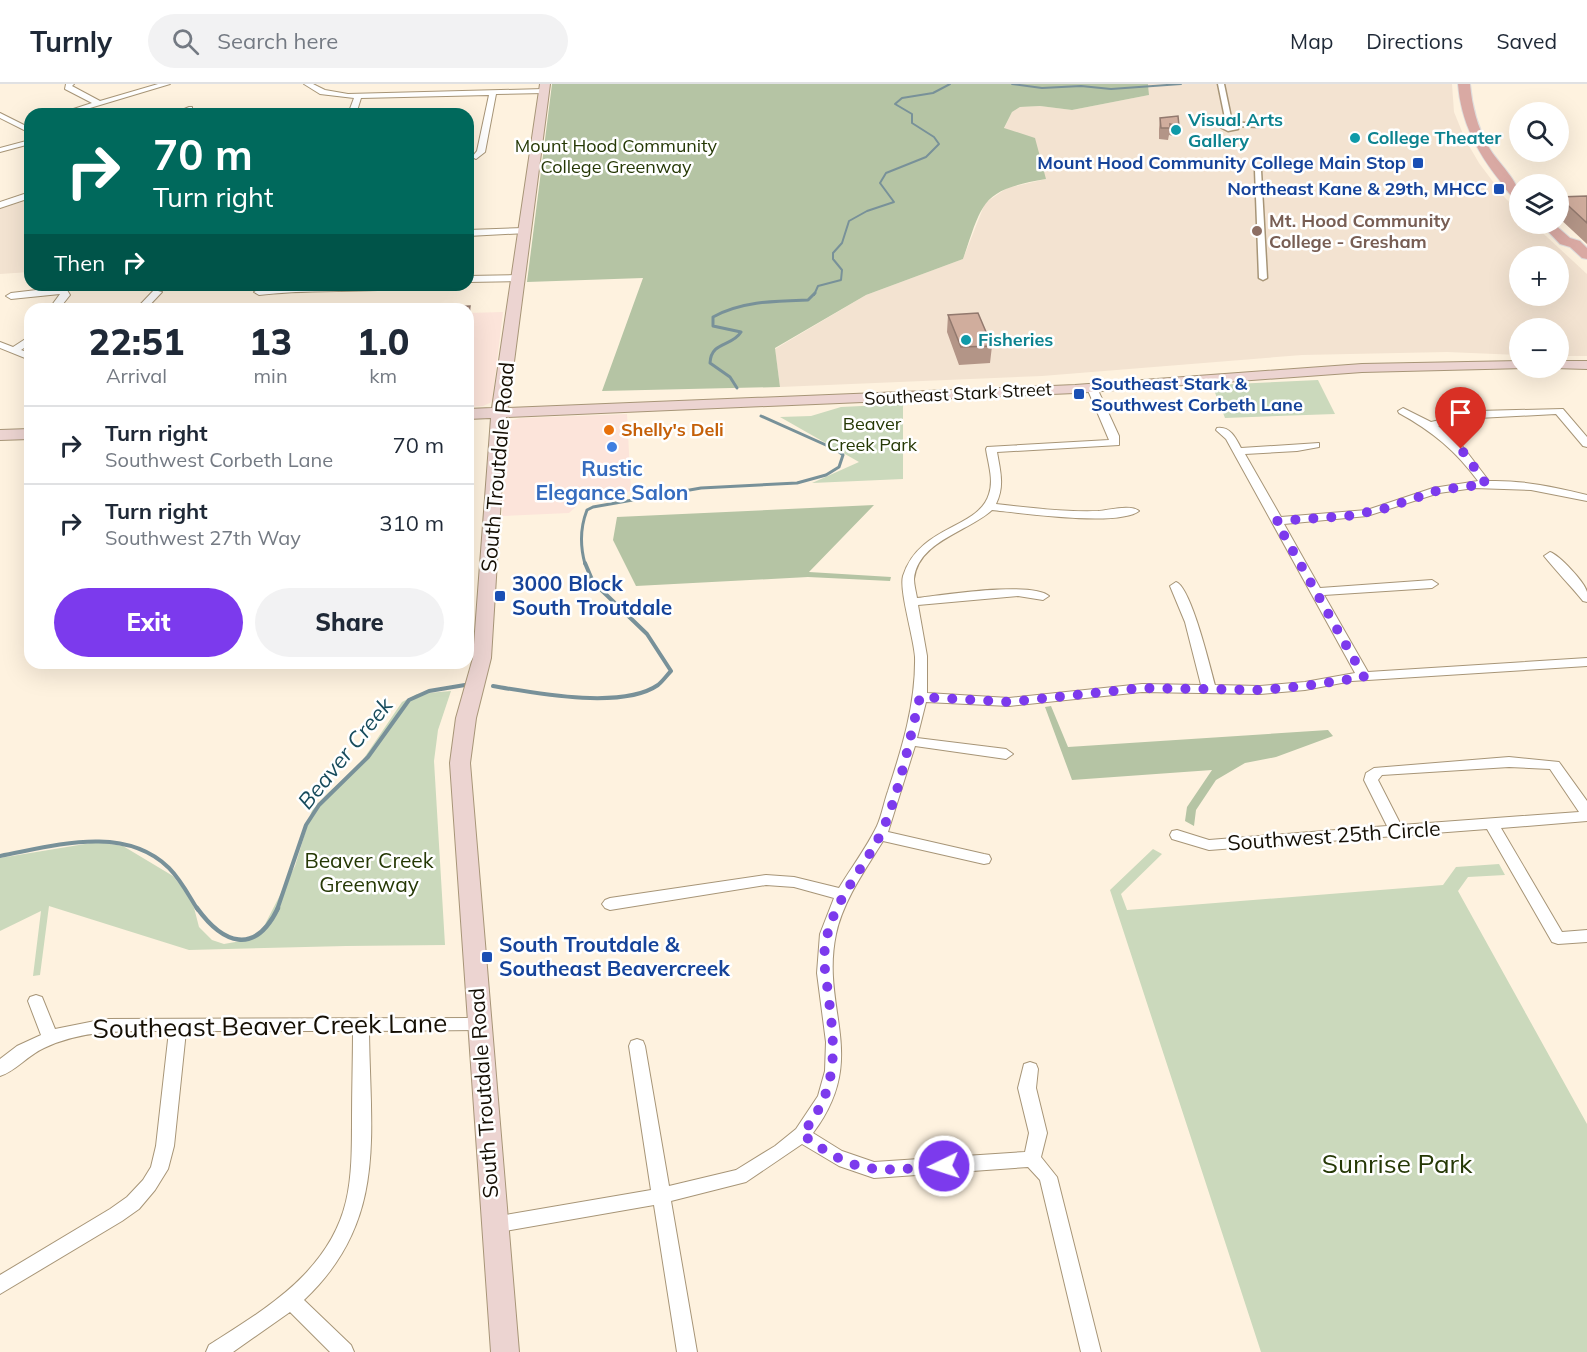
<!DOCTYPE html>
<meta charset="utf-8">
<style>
:root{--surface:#fff;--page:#f2f2f3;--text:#1f2937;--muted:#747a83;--line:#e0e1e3;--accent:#7c3aed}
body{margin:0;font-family:Mulish,sans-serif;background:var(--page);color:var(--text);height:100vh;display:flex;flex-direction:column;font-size:22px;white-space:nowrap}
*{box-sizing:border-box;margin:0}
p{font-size:20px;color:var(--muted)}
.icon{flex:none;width:33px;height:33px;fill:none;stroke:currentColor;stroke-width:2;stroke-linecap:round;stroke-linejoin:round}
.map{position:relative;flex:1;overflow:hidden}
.panel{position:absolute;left:24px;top:219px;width:450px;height:366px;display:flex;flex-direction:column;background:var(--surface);border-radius:18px;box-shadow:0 6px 24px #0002}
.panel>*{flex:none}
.hud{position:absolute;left:24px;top:24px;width:450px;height:183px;border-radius:18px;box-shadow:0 6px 24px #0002;background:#00695c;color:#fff;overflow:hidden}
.buttons{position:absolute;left:1509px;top:18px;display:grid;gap:12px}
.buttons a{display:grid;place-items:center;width:60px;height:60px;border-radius:50%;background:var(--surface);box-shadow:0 6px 24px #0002;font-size:30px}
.pin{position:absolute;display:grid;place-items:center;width:51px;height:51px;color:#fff;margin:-62px -26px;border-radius:50% 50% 50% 0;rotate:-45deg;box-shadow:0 0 6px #0007}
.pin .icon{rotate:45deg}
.me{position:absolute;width:66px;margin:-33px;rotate:266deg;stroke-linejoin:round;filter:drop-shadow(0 0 4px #0008)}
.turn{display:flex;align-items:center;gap:21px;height:126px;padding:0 30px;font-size:27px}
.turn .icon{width:78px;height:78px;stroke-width:2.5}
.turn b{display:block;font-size:42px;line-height:51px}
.then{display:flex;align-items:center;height:57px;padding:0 30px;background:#0003;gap:12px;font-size:22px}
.eta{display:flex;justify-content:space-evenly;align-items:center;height:102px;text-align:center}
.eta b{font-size:36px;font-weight:800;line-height:42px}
.action{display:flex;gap:12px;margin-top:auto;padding:12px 30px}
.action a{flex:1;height:69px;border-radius:36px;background:var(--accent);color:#fff;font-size:24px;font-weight:800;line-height:69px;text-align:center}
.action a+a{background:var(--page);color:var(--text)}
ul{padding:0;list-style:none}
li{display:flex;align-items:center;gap:18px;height:78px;padding:0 30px;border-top:2px solid var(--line)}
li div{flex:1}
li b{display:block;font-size:22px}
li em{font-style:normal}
header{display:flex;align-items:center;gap:36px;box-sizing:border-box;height:84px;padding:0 30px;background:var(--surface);border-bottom:2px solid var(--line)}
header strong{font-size:28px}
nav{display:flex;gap:33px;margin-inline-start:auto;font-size:21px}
.search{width:420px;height:54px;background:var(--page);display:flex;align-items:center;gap:15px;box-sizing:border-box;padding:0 21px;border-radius:33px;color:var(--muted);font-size:22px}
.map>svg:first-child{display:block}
.commercial{fill:#fce4da}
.education{fill:#f3e3d1;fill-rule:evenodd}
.green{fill:#cbd9bc}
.forest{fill:#b5c4a4}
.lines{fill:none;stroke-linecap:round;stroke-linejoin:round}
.stream-far3{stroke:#789199;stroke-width:2}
.stream-far2{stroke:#789199;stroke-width:3}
.stream-far1{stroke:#789199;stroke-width:4}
.stream{stroke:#789199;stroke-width:4.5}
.pedestrian-casing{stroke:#a79577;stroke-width:3}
.minor-casing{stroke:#a79577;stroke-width:2}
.secondary-casing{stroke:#a79577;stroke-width:2}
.primary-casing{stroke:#dedddc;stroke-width:2}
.pedestrian{fill:#fff;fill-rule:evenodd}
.minor{fill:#fff;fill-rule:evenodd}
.secondary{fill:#ecd4d1;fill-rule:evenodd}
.primary{fill:#d9a9a3;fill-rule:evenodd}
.wall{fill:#b39587}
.shaded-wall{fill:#92796e}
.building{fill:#d0ad9d;stroke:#92796e;stroke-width:1.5}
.route{stroke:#7c3aed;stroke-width:10;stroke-dasharray:0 18}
.culture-dot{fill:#0f9aa8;stroke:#fff;stroke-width:2}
.transit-dot{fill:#1a4fb4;stroke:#fff;stroke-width:2}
.education-dot{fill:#8d6e63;stroke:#fff;stroke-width:2}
.food-dot{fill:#e8710a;stroke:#fff;stroke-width:2}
.shop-dot{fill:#3f7fe0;stroke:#fff;stroke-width:2}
.labels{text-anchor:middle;stroke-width:5;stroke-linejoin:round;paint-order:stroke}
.far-culture-label{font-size:18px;font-weight:bold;fill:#0d838f;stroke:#fff;text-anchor:start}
.far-park-label{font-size:18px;fill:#253805;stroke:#fff}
.far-transit-label{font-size:18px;font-weight:bold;fill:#164399;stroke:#fff;text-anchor:end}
.far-education-label{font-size:18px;font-weight:bold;fill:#785e54;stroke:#fff;text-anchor:start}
.far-street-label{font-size:18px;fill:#150f04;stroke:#fff}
.far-food-label{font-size:18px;font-weight:bold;fill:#c56008;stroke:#fff;text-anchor:start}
.street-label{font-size:21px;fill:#150f04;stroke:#fff}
.shop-label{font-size:21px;font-weight:bold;fill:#366cbe;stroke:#fff}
.transit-label{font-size:21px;font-weight:bold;fill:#164399;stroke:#fff;text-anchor:start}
.park-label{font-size:21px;fill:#253805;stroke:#fff}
.water-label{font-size:22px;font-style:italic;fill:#174b5c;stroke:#fff}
.near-street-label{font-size:26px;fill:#150f04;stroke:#fff}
.near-park-label{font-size:26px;fill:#253805;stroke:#fff}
</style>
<header>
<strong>Turnly</strong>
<div class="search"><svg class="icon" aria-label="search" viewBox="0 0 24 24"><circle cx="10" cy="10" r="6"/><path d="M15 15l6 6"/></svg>Search here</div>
<nav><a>Map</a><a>Directions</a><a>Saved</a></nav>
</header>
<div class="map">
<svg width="1587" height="1268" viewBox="0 0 1587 1268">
<rect width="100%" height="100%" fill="#fef2df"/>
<path class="commercial" d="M503 228 492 318 483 322 468 323V229Z
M627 330 631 407 584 415 569 429 502 432 508 339 510 337 520 334Z"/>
<path class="education" d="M1148 0H1452L1454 28 1465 55 1479 79 1506 115 1519 127 1520 140H1533L1587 190V272H1559L1558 244H1520L1519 271 1447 268 1302 271 1042 292 780 303 775 265 866 211 963 175 985 119 1007 104 1046 95 1004 45 1012 28 1020 23 1040 22 1072 26 1149 11ZM1520 172H1558V212H1520Z
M30 115V188L0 190V125Z"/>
<path class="green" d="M1318 296 1335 330 1225 334 1212 301Z
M903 320V395L812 399 859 378 780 333 811 332 841 323Z
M451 607 438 646 434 677 445 861 346 862 189 866 49 822 40 891 33 892 41 827 0 847V774L97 758 123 762 173 792 192 816 199 843 212 856 224 860 252 855 261 848 295 782 312 726 329 708 358 683 402 618 417 610Z
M1153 765 1162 770 1121 810 1127 826 1443 801 1456 783 1499 780 1505 791 1468 793 1458 807 1587 1040V1268H1261L1110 806Z"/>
<path class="forest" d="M552 0H1148L1149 11 1072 26 1040 22 1020 23 1012 28 1004 44 1035 54 1046 95C981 106 983 117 963 175L866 211 775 264 780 303 602 307 643 194 527 198Z
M874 421 809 488 891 493 890 497 808 493 636 502 613 456 617 433Z
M1051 622 1068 663 1328 646 1333 652 1276 673 1245 679 1216 696 1196 726 1194 742 1185 737 1187 723 1212 686 1072 696 1045 623Z"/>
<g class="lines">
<path class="stream-far3" d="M1012 0 1042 4 1081 2 1111 5 1181 0
M814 211 818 202 841 196 842 186 833 175V169L842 159 849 137 867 127 894 118 880 99 886 89 926 73 939 60 934 53 912 39V30L895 20 902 14 933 9 950 0"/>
<path class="stream-far2" d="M737 304 730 293 710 279C711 257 732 263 741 248L713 242V233C742 217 776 217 808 216L815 209
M585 480C580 462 580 444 587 426L593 423 701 404 797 399 826 391 839 383 843 371 837 366 761 332"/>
<path class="stream-far1" d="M493 602C534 609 622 626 658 601 663 597 667 591 671 587L647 550 593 498 585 479
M0 772C54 762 124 740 169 784 181 796 189 812 198 826
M277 826 306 741 319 721 368 673 409 616 429 607 465 601"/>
<path class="stream" d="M197 824C223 860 255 872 278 824"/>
<defs>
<path id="pedestrian" d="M1218 0H1224L1232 38 1258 40 1260 41V43L1238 42V45L1228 47 1220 43V41L1226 39Z
M1258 84 1261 86 1267 194 1263 196 1259 194 1255 86Z"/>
<path id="minor" d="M66 0H74L72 2 100 17 158 0H170L70 30H58L92 19 65 5Z
M304 0H313L325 6 348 10 544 5 548 7 544 9 496 10 485 68 476 75 472 73 477 67 489 11 361 14 356 30H348L354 14 320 10Z
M189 23H192V27L184 30H173Z
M0 29 30 44V49L0 34Z
M30 56V60L0 68V64Z
M30 108V114L0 124V118Z
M524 144 528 147 527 149 468 152V146Z
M468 192 518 191 523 194 518 197 468 198Z
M412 201 407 204C358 209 308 205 259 211L254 208 259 205 296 202Z
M54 204 67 206 70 211 59 225H49L60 210 11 215 6 212 11 209Z
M154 206 162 208 146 225H136Z
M30 252V260L21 266 30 269V276L0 264V258L13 263Z
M1092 301 1097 304 1119 352V361L997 368C1000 386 1005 402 996 420 1030 424 1064 428 1098 427 1110 426 1131 420 1139 427 1119 443 1020 429 992 426 968 448 918 457 914 495 914 501 916 508 917 514 943 511 1032 497 1049 512L1043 516 1018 512 918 521 927 572V609L1009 614 1142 600 1201 601 1185 538 1170 502 1176 498C1191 503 1210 583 1215 601L1260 602 1305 598 1355 589 1226 355 1216 346 1217 344C1230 342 1236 354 1241 364L1319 359V363L1297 367 1245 370 1281 433 1367 426 1433 404 1478 397C1456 367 1432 347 1399 329L1398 327 1403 324 1431 338 1478 327 1563 325 1587 353V363L1583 362 1556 330 1478 334 1438 342 1463 363 1489 397C1522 396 1555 403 1587 411V417L1531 406 1474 404 1439 409 1367 432 1284 440 1320 504 1432 496 1438 500 1432 504 1324 511 1368 588 1587 574V582L1352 597 1305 606 1260 610 1142 608 1009 622 926 618 917 654 1006 665 1013 670 1006 675 915 662 888 748 984 770 989 771 991 775 989 779 984 780 883 757C865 786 843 817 836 850 820 926 870 973 813 1049L842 1067 874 1078 1025 1068 1029 1049 1018 1004 1024 980 1030 978 1036 980 1038 985 1036 1004 1047 1049 1041 1073 1057 1093 1101 1268H1081L1040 1096 1028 1083 874 1094 839 1082 802 1060 746 1098 671 1117 697 1268H677L654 1121 494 1149 487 1147 485 1141 487 1135 494 1133 651 1106 629 962 631 957 637 955 643 957 645 962 669 1102 736 1086 775 1062 796 1045 818 1012 825 987 826 958 817 889 820 850 834 814 794 803 766 801 610 826 605 824 602 820 605 816 610 814 766 791 794 793 839 804C851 784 867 763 877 742 882 731 884 718 888 707 902 664 916 619 915 573 914 554 899 507 903 492 919 441 979 445 989 410 994 396 988 379 986 365L987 363 1109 356 1087 304Z
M1550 468C1559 471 1585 498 1587 508 1587 511 1587 514 1587 518L1583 517C1570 501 1556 487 1544 472Z
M1509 673 1559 678 1587 717V737L1501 744 1562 848 1587 846V858L1558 860 1552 858 1487 745 1209 766 1172 755 1170 751 1172 747 1177 746 1209 756 1387 742 1364 696 1366 689 1374 684ZM1509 683 1550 685 1579 728 1401 741 1378 696 1382 691Z
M36 911 42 913 55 945 105 935 479 934 485 935 487 940 485 945 479 946 369 947C370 1051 388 1137 304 1216L351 1261 354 1268H330L290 1228 233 1268H206L209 1261C242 1240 277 1219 304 1191 352 1141 352 1098 352 1034 352 1005 353 976 353 947H186L174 1062 168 1085 155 1106 139 1125 122 1137 0 1210V1191L110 1125 127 1113 143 1096 151 1083 156 1062 169 947C126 947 83 945 44 964 28 971 16 987 0 992V975L17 962 41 951 28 917 30 913Z"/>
<path id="secondary" d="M540 0H550L508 324 1075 301 1362 280 1520 277V284H1526L1362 288 1075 309 506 333 491 574 476 634 470 679 519 1268H491L450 679 456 634 473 574 491 334 468 335V325L492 324Z
M1558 277H1587V285L1553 284H1558Z
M30 345V355L0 356V346Z"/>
<path id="primary" d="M1458 0H1470C1472 22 1477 42 1488 62 1498 80 1520 96 1520 117 1511 114 1505 104 1500 97 1477 68 1461 38 1458 0Z
M1541 140H1554L1570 154 1580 157 1587 164V175L1582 174 1570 163 1560 160Z"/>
</defs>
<use href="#pedestrian" class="pedestrian-casing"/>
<use href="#minor" class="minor-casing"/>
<use href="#secondary" class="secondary-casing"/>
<use href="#primary" class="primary-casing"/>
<use href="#pedestrian" class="pedestrian"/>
<use href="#minor" class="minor"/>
<use href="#secondary" class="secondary"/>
<use href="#primary" class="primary"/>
</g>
<path class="wall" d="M1160 34 1179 42 1177 53 1169 51 1168 56 1159 55V45Z
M1587 112V160L1558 133 1559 113Z
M948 231 992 262 990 279 959 281 947 248Z"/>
<path class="shaded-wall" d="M470 222 471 235 468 256V232Z"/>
<path class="building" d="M1178 32 1179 42 1170 40V44H1161L1160 34Z
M1587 112V139L1559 113Z
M470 222 468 232V225H439L440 223Z
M978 229 992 262 961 263 948 231Z"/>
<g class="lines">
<path class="route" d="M944 1082C878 1087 857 1093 802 1050 840 1003 835 965 828 908 826 893 823 879 825 863 831 817 865 785 883 745 901 703 909 657 920 613L1009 618 1142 604 1260 606 1305 602 1364 593 1276 437 1348 432 1383 425 1439 406 1486 400 1461 365"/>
</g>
<g class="culture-dot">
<circle cx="1176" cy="46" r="6"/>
<circle cx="1355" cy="54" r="6"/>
<circle cx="966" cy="256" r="6"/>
</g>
<g class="transit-dot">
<rect x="1412" y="73" width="12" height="12" rx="3"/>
<rect x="1493" y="99" width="12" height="12" rx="3"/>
<rect x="1073" y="304" width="12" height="12" rx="3"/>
<rect x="494" y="506" width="12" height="12" rx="3"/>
<rect x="481" y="867" width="12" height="12" rx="3"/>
</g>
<circle class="education-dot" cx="1257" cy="147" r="6"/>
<circle class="food-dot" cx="609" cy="346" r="6"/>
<circle class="shop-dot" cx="612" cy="363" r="6"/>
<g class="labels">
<g class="far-culture-label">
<text x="1188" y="42">Visual Arts<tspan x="1188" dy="21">Gallery</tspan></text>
<text x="1367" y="60">College Theater</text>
<text x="978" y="262">Fisheries</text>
</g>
<g class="far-park-label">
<text x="616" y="68">Mount Hood Community<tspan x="616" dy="21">College Greenway</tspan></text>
<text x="872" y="346">Beaver<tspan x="872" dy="21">Creek Park</tspan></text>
</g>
<g class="far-transit-label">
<text x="1406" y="85">Mount Hood Community College Main Stop</text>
<text x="1487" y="111">Northeast Kane &amp; 29th, MHCC</text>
<text x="1091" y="306" text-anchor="start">Southeast Stark &amp;<tspan x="1091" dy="21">Southwest Corbeth Lane</tspan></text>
</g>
<g class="far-education-label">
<text x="1269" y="143">Mt. Hood Community<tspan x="1269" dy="21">College - Gresham</tspan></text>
</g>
<g class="far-street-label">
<text transform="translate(958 310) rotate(-3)" y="6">Southeast Stark Street</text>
</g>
<g class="far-food-label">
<text x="621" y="352">Shelly's Deli</text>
</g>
<g class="street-label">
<text transform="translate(498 383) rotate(-85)" y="7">South Troutdale Road</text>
<text transform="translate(1334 752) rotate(-4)" y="7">Southwest 25th Circle</text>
<text transform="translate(484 1009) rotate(-94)" y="7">South Troutdale Road</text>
</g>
<g class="shop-label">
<text x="612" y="392">Rustic<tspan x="612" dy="24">Elegance Salon</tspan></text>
</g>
<g class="transit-label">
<text x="512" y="507">3000 Block<tspan x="512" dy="24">South Troutdale</tspan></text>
<text x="499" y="868">South Troutdale &amp;<tspan x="499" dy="24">Southeast Beavercreek</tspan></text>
</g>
<g class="park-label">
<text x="369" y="784">Beaver Creek<tspan x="369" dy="24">Greenway</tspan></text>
</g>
<g class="water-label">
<text transform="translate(345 669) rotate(-51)" y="8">Beaver Creek</text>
</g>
<g class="near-street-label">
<text transform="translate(270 942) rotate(-1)" y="9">Southeast Beaver Creek Lane</text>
</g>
<g class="near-park-label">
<text x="1397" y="1089">Sunrise Park</text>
</g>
</g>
</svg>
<div class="buttons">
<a><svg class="icon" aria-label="search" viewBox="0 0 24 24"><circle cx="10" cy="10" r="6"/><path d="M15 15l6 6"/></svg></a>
<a><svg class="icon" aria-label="layers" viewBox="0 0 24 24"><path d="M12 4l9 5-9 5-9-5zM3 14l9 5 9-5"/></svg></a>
<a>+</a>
<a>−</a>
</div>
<div class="pin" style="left:1461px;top:365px;background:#d93025"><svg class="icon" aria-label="arrive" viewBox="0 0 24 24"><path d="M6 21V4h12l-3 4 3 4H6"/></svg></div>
<svg class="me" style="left:944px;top:1082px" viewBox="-20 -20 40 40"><circle r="17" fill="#7c3aed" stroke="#fff" stroke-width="3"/><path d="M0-11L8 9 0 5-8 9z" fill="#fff"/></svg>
<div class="hud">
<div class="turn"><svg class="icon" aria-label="right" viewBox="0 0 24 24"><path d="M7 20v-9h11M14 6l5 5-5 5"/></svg><div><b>70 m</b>Turn right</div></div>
<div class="then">Then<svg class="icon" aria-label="right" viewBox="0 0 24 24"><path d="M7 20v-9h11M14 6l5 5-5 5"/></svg></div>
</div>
<section class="panel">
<div class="eta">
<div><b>22:51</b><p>Arrival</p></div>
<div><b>13</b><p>min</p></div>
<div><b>1.0</b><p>km</p></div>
</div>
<ul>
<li><svg class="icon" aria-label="right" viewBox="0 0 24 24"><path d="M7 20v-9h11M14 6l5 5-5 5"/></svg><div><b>Turn right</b><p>Southwest Corbeth Lane</p></div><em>70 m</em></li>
<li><svg class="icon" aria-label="right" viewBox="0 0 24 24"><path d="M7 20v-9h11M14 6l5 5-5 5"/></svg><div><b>Turn right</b><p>Southwest 27th Way</p></div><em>310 m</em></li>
</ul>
<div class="action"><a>Exit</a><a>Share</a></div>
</section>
</div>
